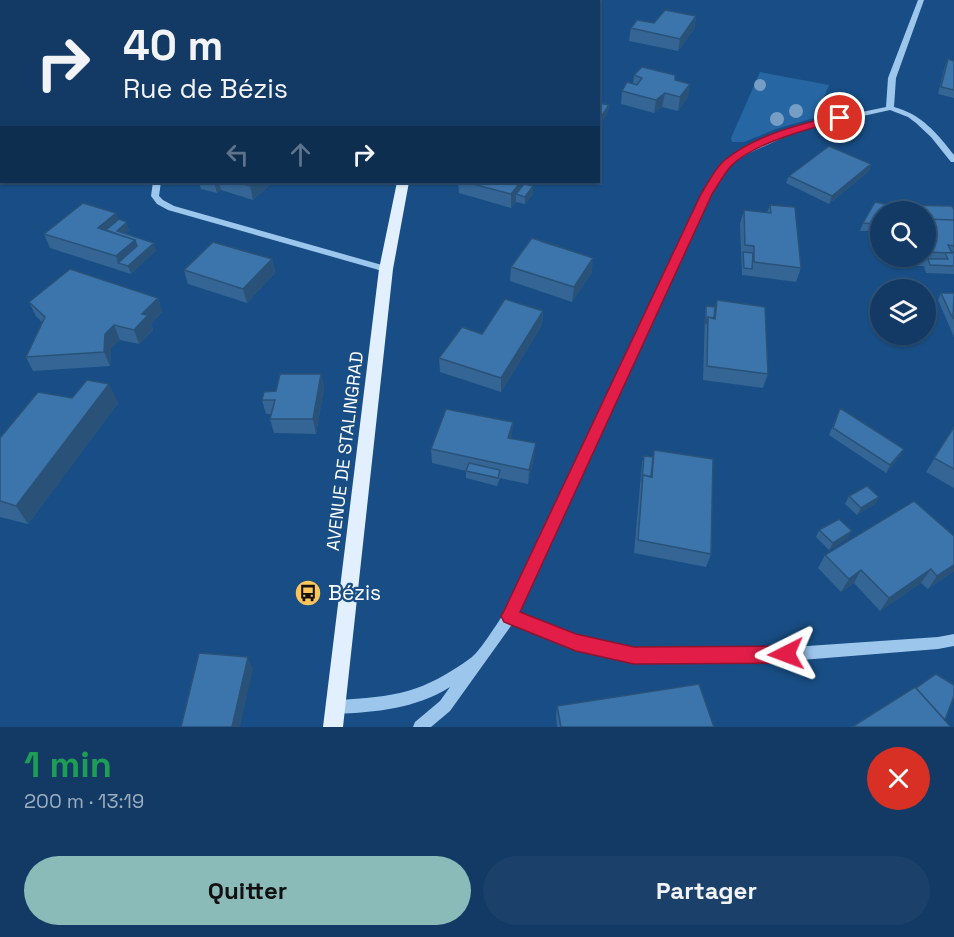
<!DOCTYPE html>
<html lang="fr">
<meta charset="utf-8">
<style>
:root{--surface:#123a64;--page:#1b416a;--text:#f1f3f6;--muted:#9cadbf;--line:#315478;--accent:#8bbbb9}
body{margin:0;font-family:"Space Grotesk",sans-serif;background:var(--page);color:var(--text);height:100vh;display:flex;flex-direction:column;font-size:22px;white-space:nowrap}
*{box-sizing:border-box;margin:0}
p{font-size:20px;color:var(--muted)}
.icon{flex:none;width:33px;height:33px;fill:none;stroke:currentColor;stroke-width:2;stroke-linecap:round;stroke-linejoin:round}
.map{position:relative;height:727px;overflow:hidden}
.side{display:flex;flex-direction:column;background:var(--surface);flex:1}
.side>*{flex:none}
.banner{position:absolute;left:0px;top:0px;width:600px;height:183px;box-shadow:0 2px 4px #0004,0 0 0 2px var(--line);background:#123a64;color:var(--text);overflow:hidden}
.tools{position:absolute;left:870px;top:201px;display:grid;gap:12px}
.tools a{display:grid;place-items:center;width:66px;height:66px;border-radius:50%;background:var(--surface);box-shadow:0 2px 4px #0004,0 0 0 2px var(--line);font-size:30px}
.pin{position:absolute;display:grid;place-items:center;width:51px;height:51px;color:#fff;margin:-26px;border:3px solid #fff;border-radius:50%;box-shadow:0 2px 6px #0007}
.me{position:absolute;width:66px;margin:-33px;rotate:267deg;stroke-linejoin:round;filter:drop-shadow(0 0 4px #0008)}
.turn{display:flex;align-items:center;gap:21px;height:126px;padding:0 24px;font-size:27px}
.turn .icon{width:78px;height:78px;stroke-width:2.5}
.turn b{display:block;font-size:42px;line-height:51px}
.lanes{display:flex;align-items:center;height:57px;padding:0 24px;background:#0003;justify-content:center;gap:30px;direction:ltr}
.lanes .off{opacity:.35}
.round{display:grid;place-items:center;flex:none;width:63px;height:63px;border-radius:32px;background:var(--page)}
.overview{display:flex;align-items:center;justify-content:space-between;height:102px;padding:0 24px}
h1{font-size:36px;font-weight:700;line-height:45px;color:#1e9e55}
.action{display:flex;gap:12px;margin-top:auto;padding:12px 24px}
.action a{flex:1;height:69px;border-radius:36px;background:var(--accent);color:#111;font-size:24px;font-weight:700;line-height:69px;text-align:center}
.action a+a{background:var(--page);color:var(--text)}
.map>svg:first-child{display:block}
.green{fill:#2666a2}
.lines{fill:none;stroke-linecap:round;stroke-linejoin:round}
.minor{fill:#9dc6ed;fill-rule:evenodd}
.major{fill:#e2efff;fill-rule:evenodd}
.tree{fill:#769ec5}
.wall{fill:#346594}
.shaded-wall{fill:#2a5278}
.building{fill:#3c75ac;stroke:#2a5278;stroke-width:1.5}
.route{fill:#e11d48;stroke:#92132f;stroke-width:1.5}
.labels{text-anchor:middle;stroke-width:4.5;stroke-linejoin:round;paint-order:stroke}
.street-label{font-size:18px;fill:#fff;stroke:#184e85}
.near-poi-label{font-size:21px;fill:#fff;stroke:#184e85;text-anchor:start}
</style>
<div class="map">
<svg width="954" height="727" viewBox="0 0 954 727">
<rect width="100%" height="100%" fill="#184e85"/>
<path class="green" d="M760 72 829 85 824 97 848 108 776 129 744 142H732L731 138Z"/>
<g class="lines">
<path class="minor" d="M918 0H924L896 78 894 107C921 114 937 133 954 155V162H951L931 137 916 123 908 117 890 110 800 130 749 153 730 165 710 194 518 613 576 636 634 649H764L938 637 954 634V646L938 649 764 663H634L576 648 513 623 450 711 431 727H413L415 722 440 701 450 687C415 709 376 712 336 714L331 712 329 707 331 702 336 700C395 697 423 693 472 657 480 651 498 622 505 612L702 194 724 161 743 149 795 126 886 107 888 78Z
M153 182H161L159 196 163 200 174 206 389 267 391 269 386 272 168 210 157 204 151 196Z"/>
<path class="major" d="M477 0H487L477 2Z
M397 182H409L393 269 343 727H323L379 269Z"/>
</g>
<g class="tree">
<circle cx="760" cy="85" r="6"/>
<circle cx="796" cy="111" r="7"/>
<circle cx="777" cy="119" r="7"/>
</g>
<path class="wall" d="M162 0H204L201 2H163Z
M696 16 694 29 678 51 629 41 631 28Z
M948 59 954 61V98L938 94 945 66Z
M634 75 675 80 688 97 678 111 662 107 654 113 621 104 622 91 633 84Z
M598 103 609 105 608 112 600 124H598Z
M871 164 869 171 829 204 786 183 789 176Z
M199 182H273L253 200 221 190 217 193 201 189Z
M458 182H531L528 185 533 194 525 204 516 202 511 208 459 193Z
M770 205 801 268 796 282 742 275 740 224 744 210 767 213Z
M901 205 954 210V274L926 273 924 266H904L900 256H926V212H898Z
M880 212V231H860L863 223Z
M118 219 129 230 125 233 156 250 131 274 50 248 44 234Z
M559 247 592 272 572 302 510 281 511 267Z
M272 259 275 273 247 303 188 284 184 270Z
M941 293H954V337L938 300Z
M158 298 162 312 151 324 153 330 139 344 120 340 111 348 110 366 33 371 26 357 42 322 36 316 29 302Z
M717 300 768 374 763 388 703 380 705 313 706 306 715 307Z
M543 311 542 325 501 392 440 372 439 358Z
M321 374 324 388 316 434 274 433 270 419 272 414H266L262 400 276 391Z
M72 398 118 403 28 524 0 517V438Z
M840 408 904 449 900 456 886 473 829 435Z
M513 422 511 439 534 457 528 484 500 478 497 486 466 478V471L432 463 431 449Z
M954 427V488L926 472Z
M654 450 711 554 706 567 634 553 642 463 644 456 653 457Z
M849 496 879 497 875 504 857 515 845 504Z
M819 530 848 538 829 550 816 537Z
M825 555 954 571 928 589 921 583 880 611 854 583 841 592 818 568Z
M557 706 714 727H557L556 717Z"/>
<path class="shaded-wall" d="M189 0H204L201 2H189Z
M696 16 694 29 678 51 680 39Z
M690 84 688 97 678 111 680 97Z
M665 93 662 107 654 113 656 100Z
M609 105 608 112 600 124 601 117Z
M871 164 869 171 829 204 832 196Z
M214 182H219L221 190 217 193Z
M255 182H273L253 200 250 186Z
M521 182H531L521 195 516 194V202L511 208V194Z
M533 186V194L525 204V197Z
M116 213 121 227 101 234 98 228Z
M127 222 129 230 120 238 117 231Z
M135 240 140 254 118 263 116 256Z
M154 243 156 250 131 274 128 266Z
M593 258 592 272 572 302 574 287Z
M272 259 275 273 247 303 243 289Z
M158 298 162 312 151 324 153 330 139 344 134 330 142 314Z
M543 311 542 325 501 392V378Z
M114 325 120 340 111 348 110 366 104 352 105 334Z
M321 374 324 388 316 434 313 419Z
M109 384 118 403 28 524 16 506Z
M513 422 512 436 507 452 508 438Z
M536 443 534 457 528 484 529 470Z
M904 449 900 456 886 473 890 465Z
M879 497 875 504 857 515 861 508Z
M852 531 848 538 829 550 833 543Z
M954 565V571L928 589 937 576Z
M931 569 921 583 880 611 889 598Z
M861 570 854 583 841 592 849 579Z
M248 657 253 669 240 727H232Z"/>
<path class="building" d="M311 0 319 1 320 0H362L360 2H309Z
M665 10 696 16 680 39 631 28 637 20 654 23Z
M948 59 954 61V90L941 87Z
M642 67 675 75V80L690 84 680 97 665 93 656 100 622 91 627 82 637 85 642 78 634 75Z
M598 103 609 105 601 117H598Z
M829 146 871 164 832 196 789 176Z
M236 182H255L250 186Z
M465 182H521L511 194Z
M524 184 533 186 525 197 516 194Z
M875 202 899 207 898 212H880V224L863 223Z
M83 203 116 213 98 228 135 240 116 256 44 234Z
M770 205 795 207 801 268 754 262V246L745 245 744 210 771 213Z
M901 205 952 206 954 210V220L926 219V212H904Z
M119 219 127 222 117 231 154 243 128 266 118 263 137 246 135 240 106 230Z
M926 219 954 220V246L948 245 952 253 926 252Z
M532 238 593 258 574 287 511 267Z
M540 241 559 246V247Z
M213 242 272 259 243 289 184 270Z
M743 252 753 253 752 269 744 268Z
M954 252V266L930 265 928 259H948L945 253Z
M70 269 158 298 142 314 148 315 134 330 114 325 105 334 104 352 26 357 45 317 29 302Z
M941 293H954L953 319Z
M505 299 543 311 501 378 439 358 462 327 482 334Z
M717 300 765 307 768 374 707 366 708 317 715 319Z
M706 306 715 307 714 318 708 317 706 324Z
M280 374H321L313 419H270L275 400H262L264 392 276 391Z
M87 380 109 384 16 506 0 501V438L38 392 72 398Z
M840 408 904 449 890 465 833 428Z
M446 409 513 422 508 438 536 443 529 470 431 449Z
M954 427V469L934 458Z
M654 450 713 459 711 554 638 540 643 475 652 477Z
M644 456 653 457 651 477 643 475 642 482Z
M469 463 500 470 498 478 466 471Z
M867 486 879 497 861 508 849 496Z
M914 501 954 536V565L937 576 931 569 889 598 861 570 849 579 825 555Z
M839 519 852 531 833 543 819 530Z
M199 653 248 657 232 727H181Z
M936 674 954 685V696L945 720 916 688Z
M699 684 714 727H561L557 706Z
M915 687 951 727H852Z"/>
<path class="route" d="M840 115 845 118 844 120C813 127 753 143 731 166 724 174 718 185 712 194L520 612 576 634 634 647 786 646 792 648 795 654 792 660 786 663 634 664 576 651 504 622 501 616 504 611 701 194C708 183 715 168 725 160 755 135 803 123 840 115Z"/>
<defs>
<symbol id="bus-disc" viewBox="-11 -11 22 22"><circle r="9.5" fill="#ffc558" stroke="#184e85"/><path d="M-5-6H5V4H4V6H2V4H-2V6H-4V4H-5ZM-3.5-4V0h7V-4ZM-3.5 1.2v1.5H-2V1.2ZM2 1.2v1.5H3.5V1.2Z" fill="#111"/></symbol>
</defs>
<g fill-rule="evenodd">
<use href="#bus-disc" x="293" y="578" width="30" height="30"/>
</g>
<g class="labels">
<g class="street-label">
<text transform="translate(345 451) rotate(-83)" y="6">AVENUE DE STALINGRAD</text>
</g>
<g class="near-poi-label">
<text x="328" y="600">Bézis</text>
</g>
</g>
</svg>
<div class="tools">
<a><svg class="icon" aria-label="search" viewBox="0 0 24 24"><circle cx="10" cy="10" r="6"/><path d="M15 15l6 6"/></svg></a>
<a><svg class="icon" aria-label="layers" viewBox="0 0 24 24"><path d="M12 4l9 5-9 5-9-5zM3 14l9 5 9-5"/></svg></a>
</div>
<div class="pin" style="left:840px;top:118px;background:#d93025"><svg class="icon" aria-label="arrive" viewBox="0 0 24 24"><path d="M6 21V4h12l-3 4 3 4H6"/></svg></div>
<svg class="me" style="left:786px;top:654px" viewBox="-20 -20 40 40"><path d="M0-17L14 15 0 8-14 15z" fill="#e11d48" stroke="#fff" stroke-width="4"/></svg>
<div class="banner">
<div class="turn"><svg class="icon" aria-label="right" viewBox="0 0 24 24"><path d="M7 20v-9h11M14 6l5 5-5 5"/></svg><div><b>40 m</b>Rue de Bézis</div></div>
<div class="lanes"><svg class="icon off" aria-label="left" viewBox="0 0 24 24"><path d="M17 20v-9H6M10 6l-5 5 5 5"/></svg><svg class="icon off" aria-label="ahead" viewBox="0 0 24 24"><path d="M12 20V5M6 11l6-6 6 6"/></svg><svg class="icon" aria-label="right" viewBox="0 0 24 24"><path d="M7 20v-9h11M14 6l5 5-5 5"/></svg></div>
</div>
</div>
<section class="side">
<div class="overview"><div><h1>1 min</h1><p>200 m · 13:19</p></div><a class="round" style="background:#d93025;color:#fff"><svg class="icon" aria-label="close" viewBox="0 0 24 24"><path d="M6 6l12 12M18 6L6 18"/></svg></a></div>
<div class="action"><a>Quitter</a><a>Partager</a></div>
</section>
